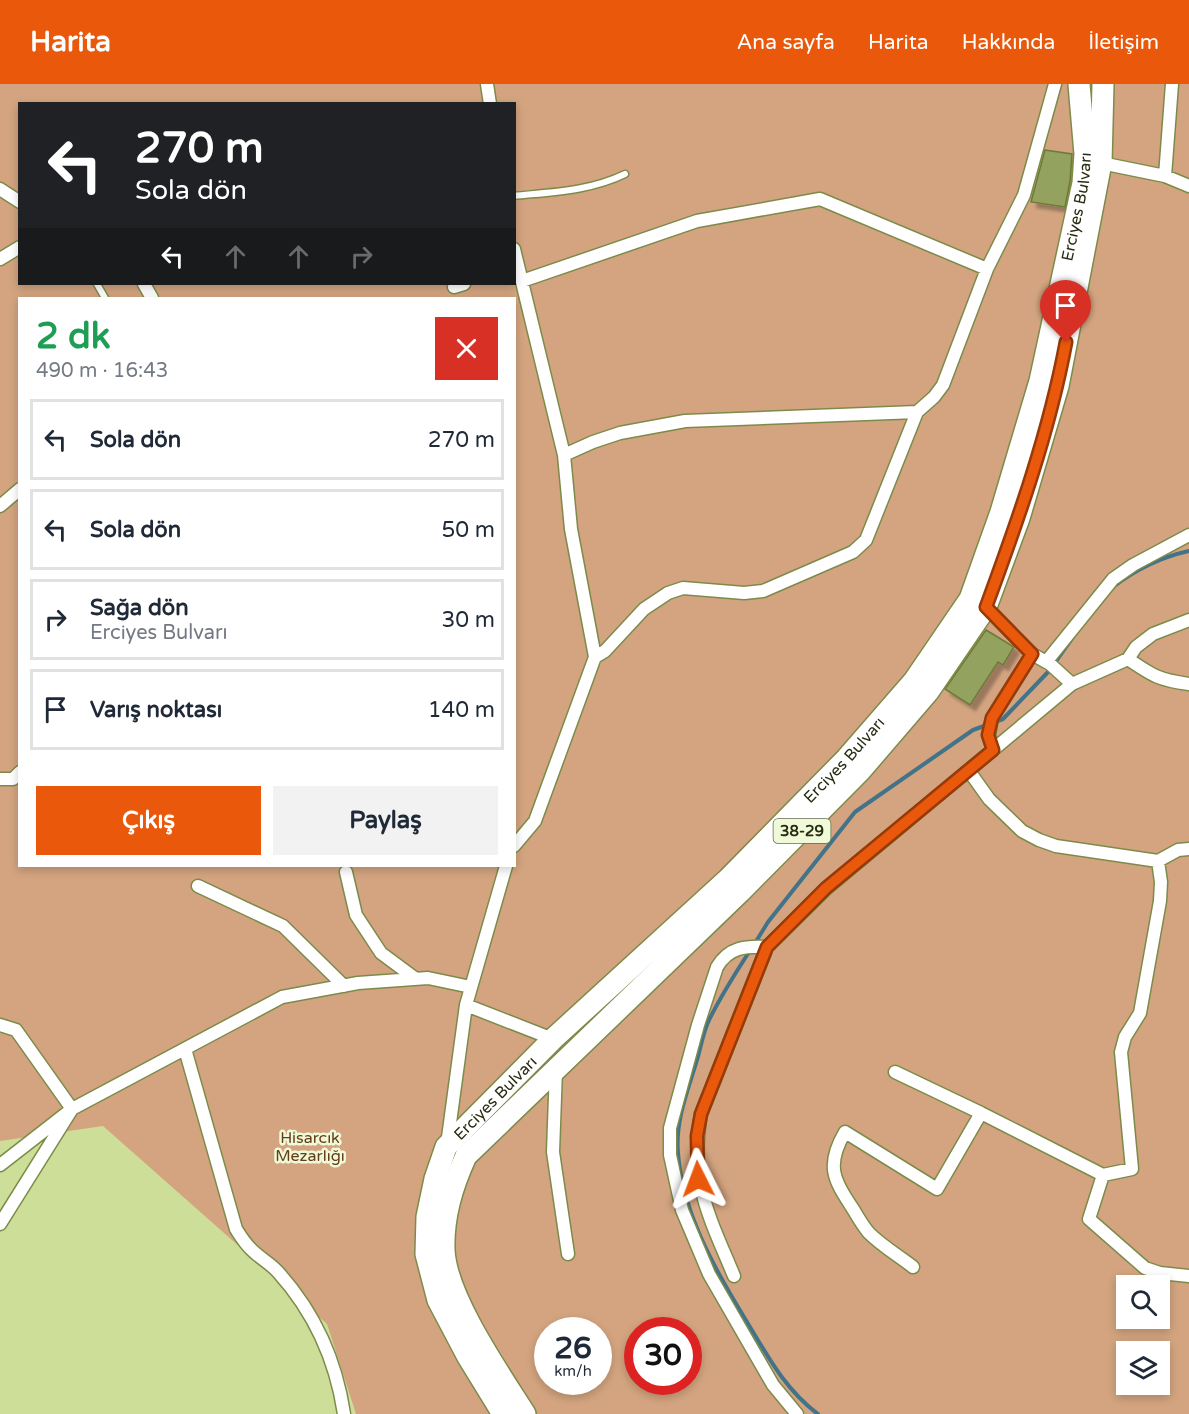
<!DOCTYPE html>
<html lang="tr">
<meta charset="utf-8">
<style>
:root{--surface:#fff;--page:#f2f2f3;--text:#1f2937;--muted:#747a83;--line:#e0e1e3;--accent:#ea580c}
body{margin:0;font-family:"Varela Round",sans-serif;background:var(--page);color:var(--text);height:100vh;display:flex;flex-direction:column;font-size:22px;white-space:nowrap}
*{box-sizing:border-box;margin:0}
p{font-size:20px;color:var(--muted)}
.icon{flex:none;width:33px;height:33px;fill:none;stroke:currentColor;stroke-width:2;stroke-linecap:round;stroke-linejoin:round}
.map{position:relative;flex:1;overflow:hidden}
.panel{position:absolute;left:18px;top:213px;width:498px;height:570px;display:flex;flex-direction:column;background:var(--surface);border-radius:0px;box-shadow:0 3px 9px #0003}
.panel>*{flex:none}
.guide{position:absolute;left:18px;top:18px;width:498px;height:183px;border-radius:0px;box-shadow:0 3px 9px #0003;background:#202124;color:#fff;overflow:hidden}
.controls{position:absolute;left:1116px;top:1191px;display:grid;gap:12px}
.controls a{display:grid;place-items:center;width:54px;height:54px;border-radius:0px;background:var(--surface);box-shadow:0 3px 9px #0003;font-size:30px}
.speed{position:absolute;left:534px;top:1233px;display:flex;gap:12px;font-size:30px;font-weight:700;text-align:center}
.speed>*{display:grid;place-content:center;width:78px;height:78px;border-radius:50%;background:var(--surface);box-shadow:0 3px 9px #0003;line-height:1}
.speed small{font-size:15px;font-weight:400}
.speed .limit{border:9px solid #d22;background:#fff;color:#111}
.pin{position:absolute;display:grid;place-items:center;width:51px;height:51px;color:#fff;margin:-62px -26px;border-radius:50% 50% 50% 0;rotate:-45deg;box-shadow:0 0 6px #0007}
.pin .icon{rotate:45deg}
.me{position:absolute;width:66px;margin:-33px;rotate:357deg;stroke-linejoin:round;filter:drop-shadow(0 0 4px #0008)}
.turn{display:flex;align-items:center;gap:21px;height:126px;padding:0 18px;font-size:27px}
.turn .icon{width:78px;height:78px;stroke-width:2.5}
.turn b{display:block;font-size:42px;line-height:51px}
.lanes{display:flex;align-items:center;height:57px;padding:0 18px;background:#0003;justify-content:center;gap:30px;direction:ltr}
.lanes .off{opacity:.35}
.round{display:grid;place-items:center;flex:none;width:63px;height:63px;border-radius:0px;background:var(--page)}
.overview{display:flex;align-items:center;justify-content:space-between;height:102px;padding:0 18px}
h1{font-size:36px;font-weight:700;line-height:45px;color:#1e9e55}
.action{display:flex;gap:12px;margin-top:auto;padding:12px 18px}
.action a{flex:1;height:69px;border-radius:0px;background:var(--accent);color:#fff;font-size:24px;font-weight:700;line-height:69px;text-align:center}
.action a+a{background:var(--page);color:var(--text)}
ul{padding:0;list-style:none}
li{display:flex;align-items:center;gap:18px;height:81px;margin:0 12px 9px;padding:0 6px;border:3px solid var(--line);border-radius:0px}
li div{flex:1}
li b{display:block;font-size:22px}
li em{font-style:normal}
header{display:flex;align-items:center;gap:36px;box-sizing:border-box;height:84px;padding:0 30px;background:var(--accent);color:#fff}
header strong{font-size:28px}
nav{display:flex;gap:33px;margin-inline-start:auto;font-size:21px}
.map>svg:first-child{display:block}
.green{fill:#d3a47f;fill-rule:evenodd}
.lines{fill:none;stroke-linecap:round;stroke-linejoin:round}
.stream{stroke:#437389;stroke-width:4}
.building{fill:#93a35f;stroke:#6c7b39;stroke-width:1.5;filter:url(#shadow)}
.lane-casing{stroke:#7c8b4a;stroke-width:9}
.street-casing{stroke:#7c8b4a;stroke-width:15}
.highway-casing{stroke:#7c8b4a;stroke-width:24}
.lane{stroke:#fff;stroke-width:6}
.street{stroke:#fff;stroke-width:12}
.highway{stroke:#fff;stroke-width:21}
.route-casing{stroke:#983908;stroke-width:15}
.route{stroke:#ea580c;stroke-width:10}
.labels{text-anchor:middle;stroke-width:5;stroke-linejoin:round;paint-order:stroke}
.shield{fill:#f1fad8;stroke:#646a4d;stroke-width:1.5}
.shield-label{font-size:15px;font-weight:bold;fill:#272d12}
.street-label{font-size:16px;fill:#272d12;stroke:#f1fad8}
.park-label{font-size:16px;fill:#633c19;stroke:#f1fad8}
</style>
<header>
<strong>Harita</strong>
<nav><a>Ana sayfa</a><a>Harita</a><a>Hakkında</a><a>İletişim</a></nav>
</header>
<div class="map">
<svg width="1189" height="1330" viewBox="0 0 1189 1330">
<defs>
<filter id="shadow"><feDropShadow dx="5.5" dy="5.5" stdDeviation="1.5" flood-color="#0004"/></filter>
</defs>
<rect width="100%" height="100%" fill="#cdde99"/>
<path class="green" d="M0 0H1189V1330H356L327 1240 103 1042 0 1057ZM20 20H514V200H20ZM20 214H514V782H20ZM1126 1202H1160V1234H1126ZM548 1246H598V1298H548ZM638 1246H688V1298H638ZM1126 1268H1160V1300H1126Z"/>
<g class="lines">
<path class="stream" d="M1113 503C1135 486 1162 473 1189 467
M755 859 768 838 855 728 973 646 1003 635 1049 587 1073 553
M751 865C736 888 721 912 709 936 703 948 701 963 697 976 688 1006 675 1037 678 1069 682 1127 714 1184 744 1233 766 1269 784 1305 818 1330"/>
</g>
<path class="building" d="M1045 66 1072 70 1070 97 1065 123 1031 118Z
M986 546 1014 563 1003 581 998 578 970 621 945 605Z"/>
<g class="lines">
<defs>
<path id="lane" d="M514 112C553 108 590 107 625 90
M97 200 105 214"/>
<path id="street" d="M487 0 490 20
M1101 79 1165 92 1189 102
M1165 92 1172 0
M0 105 20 118
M514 165 564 371 571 445 595 573 535 737 514 762
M0 175 20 163
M522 197 697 137 820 115 987 185
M144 200 152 214
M454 203 464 200
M564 371 593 358 620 349 685 337 917 328
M0 422 20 405
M986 523 1032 570 1050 580 1072 600 1128 575 1136 563 1153 550 1189 536
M595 573 605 567 644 525 668 509 683 504 744 509 763 507 853 468 866 456 917 328 934 313 943 301 987 185 1024 111 1055 0
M1128 575C1153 592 1159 596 1189 600
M1046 578 1113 495 1133 481 1189 451
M993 666 989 651 992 634 1032 570
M969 687 989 715 1022 747 1039 756 1056 762 1158 777 1178 766 1189 765
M0 695H13L20 688
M346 788 356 831 381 869 416 895
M198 802 283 842 344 902
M767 863C745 862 729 863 717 883L698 941 670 1044V1071L682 1126 709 1190 773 1301 797 1330
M466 921 553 955
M0 941 16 946 72 1025 0 1140
M185 965 236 1145C240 1151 244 1158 250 1164 258 1173 270 1179 278 1188 315 1229 336 1276 344 1330
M556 985 553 1068 568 1170
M895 988 981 1029
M447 1061 466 921 506 782
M0 1081 72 1025 282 913 358 899 428 894 471 903
M1103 1091 1089 1135 1145 1184 1160 1189 1189 1192
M913 1183C899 1172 882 1162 869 1149 863 1142 858 1133 853 1125 834 1096 825 1082 845 1048L937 1105 981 1029 1103 1091 1132 1085 1121 968 1125 953 1140 929 1160 817 1161 798 1158 777
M734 1192C709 1132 689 1097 701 1030L767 863 827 804 1072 600"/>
<g id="highway">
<path id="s1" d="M503 1330 468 1273 438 1216 426 1170 427 1133 435 1095 446 1063 553 955 728 795 847 674 914 597 970 515 1001 428 1040 297 1083 99 1085 70 1079 0"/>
<path d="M525 1330C499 1289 446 1213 444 1166 443 1132 452 1103 466 1072L740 808 861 686 928 608 986 523 1019 434 1058 302 1101 79 1103 0"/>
</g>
</defs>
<use href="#lane" class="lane-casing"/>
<use href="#street" class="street-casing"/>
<use href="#highway" class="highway-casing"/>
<use href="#lane" class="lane"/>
<use href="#street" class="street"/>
<use href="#highway" class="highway"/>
</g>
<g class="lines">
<defs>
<path id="route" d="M698 1095 697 1052 701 1030 767 863 826 804 993 666 988 651 992 634 1032 570 986 523C1018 436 1049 349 1066 258"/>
</defs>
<use href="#route" class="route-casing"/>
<use href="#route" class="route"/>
</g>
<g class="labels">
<rect class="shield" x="773.5" y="735" width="57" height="24" rx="4.5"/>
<g class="shield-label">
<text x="802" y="752">38-29</text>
</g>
<g class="street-label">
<text dy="6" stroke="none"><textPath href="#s1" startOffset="1456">Erciyes Bulvarı</textPath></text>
<text dy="6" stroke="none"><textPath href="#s1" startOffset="844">Erciyes Bulvarı</textPath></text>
<text dy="6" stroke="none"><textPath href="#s1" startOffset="358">Erciyes Bulvarı</textPath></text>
</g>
<g class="park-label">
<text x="310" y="1059">Hisarcık<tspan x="310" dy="18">Mezarlığı</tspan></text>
</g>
</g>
</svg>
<div class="controls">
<a><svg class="icon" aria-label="search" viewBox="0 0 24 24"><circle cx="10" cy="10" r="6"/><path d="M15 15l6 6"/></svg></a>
<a><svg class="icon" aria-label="layers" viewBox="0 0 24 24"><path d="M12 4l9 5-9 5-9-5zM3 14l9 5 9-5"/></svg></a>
</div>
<div class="speed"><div>26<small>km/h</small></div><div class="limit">30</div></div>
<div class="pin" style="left:1066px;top:258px;background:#d93025"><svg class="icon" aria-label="arrive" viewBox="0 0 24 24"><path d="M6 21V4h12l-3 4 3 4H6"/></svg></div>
<svg class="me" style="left:698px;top:1095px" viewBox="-20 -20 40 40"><path d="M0-17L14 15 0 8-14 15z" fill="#ea580c" stroke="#fff" stroke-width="4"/></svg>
<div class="guide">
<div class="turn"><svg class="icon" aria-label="left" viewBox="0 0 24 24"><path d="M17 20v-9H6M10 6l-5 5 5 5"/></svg><div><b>270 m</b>Sola dön</div></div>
<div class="lanes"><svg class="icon" aria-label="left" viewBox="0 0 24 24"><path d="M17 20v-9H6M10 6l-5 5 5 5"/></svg><svg class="icon off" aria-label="ahead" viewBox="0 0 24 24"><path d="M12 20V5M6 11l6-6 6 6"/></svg><svg class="icon off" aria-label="ahead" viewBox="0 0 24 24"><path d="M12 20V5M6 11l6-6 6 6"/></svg><svg class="icon off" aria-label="right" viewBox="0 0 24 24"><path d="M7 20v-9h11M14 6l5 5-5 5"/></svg></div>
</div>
<section class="panel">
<div class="overview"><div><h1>2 dk</h1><p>490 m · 16:43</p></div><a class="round" style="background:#d93025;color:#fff"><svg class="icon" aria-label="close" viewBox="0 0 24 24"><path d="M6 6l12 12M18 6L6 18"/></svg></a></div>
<ul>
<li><svg class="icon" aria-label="left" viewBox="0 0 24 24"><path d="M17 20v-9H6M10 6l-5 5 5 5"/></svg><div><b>Sola dön</b></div><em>270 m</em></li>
<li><svg class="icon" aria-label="left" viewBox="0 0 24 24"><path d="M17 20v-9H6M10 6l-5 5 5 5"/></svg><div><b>Sola dön</b></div><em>50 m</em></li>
<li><svg class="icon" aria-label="right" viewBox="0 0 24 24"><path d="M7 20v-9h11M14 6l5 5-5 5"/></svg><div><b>Sağa dön</b><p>Erciyes Bulvarı</p></div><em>30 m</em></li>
<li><svg class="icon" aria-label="arrive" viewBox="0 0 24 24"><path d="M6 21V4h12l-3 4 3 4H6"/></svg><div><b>Varış noktası</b></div><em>140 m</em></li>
</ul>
<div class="action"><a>Çıkış</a><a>Paylaş</a></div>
</section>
</div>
